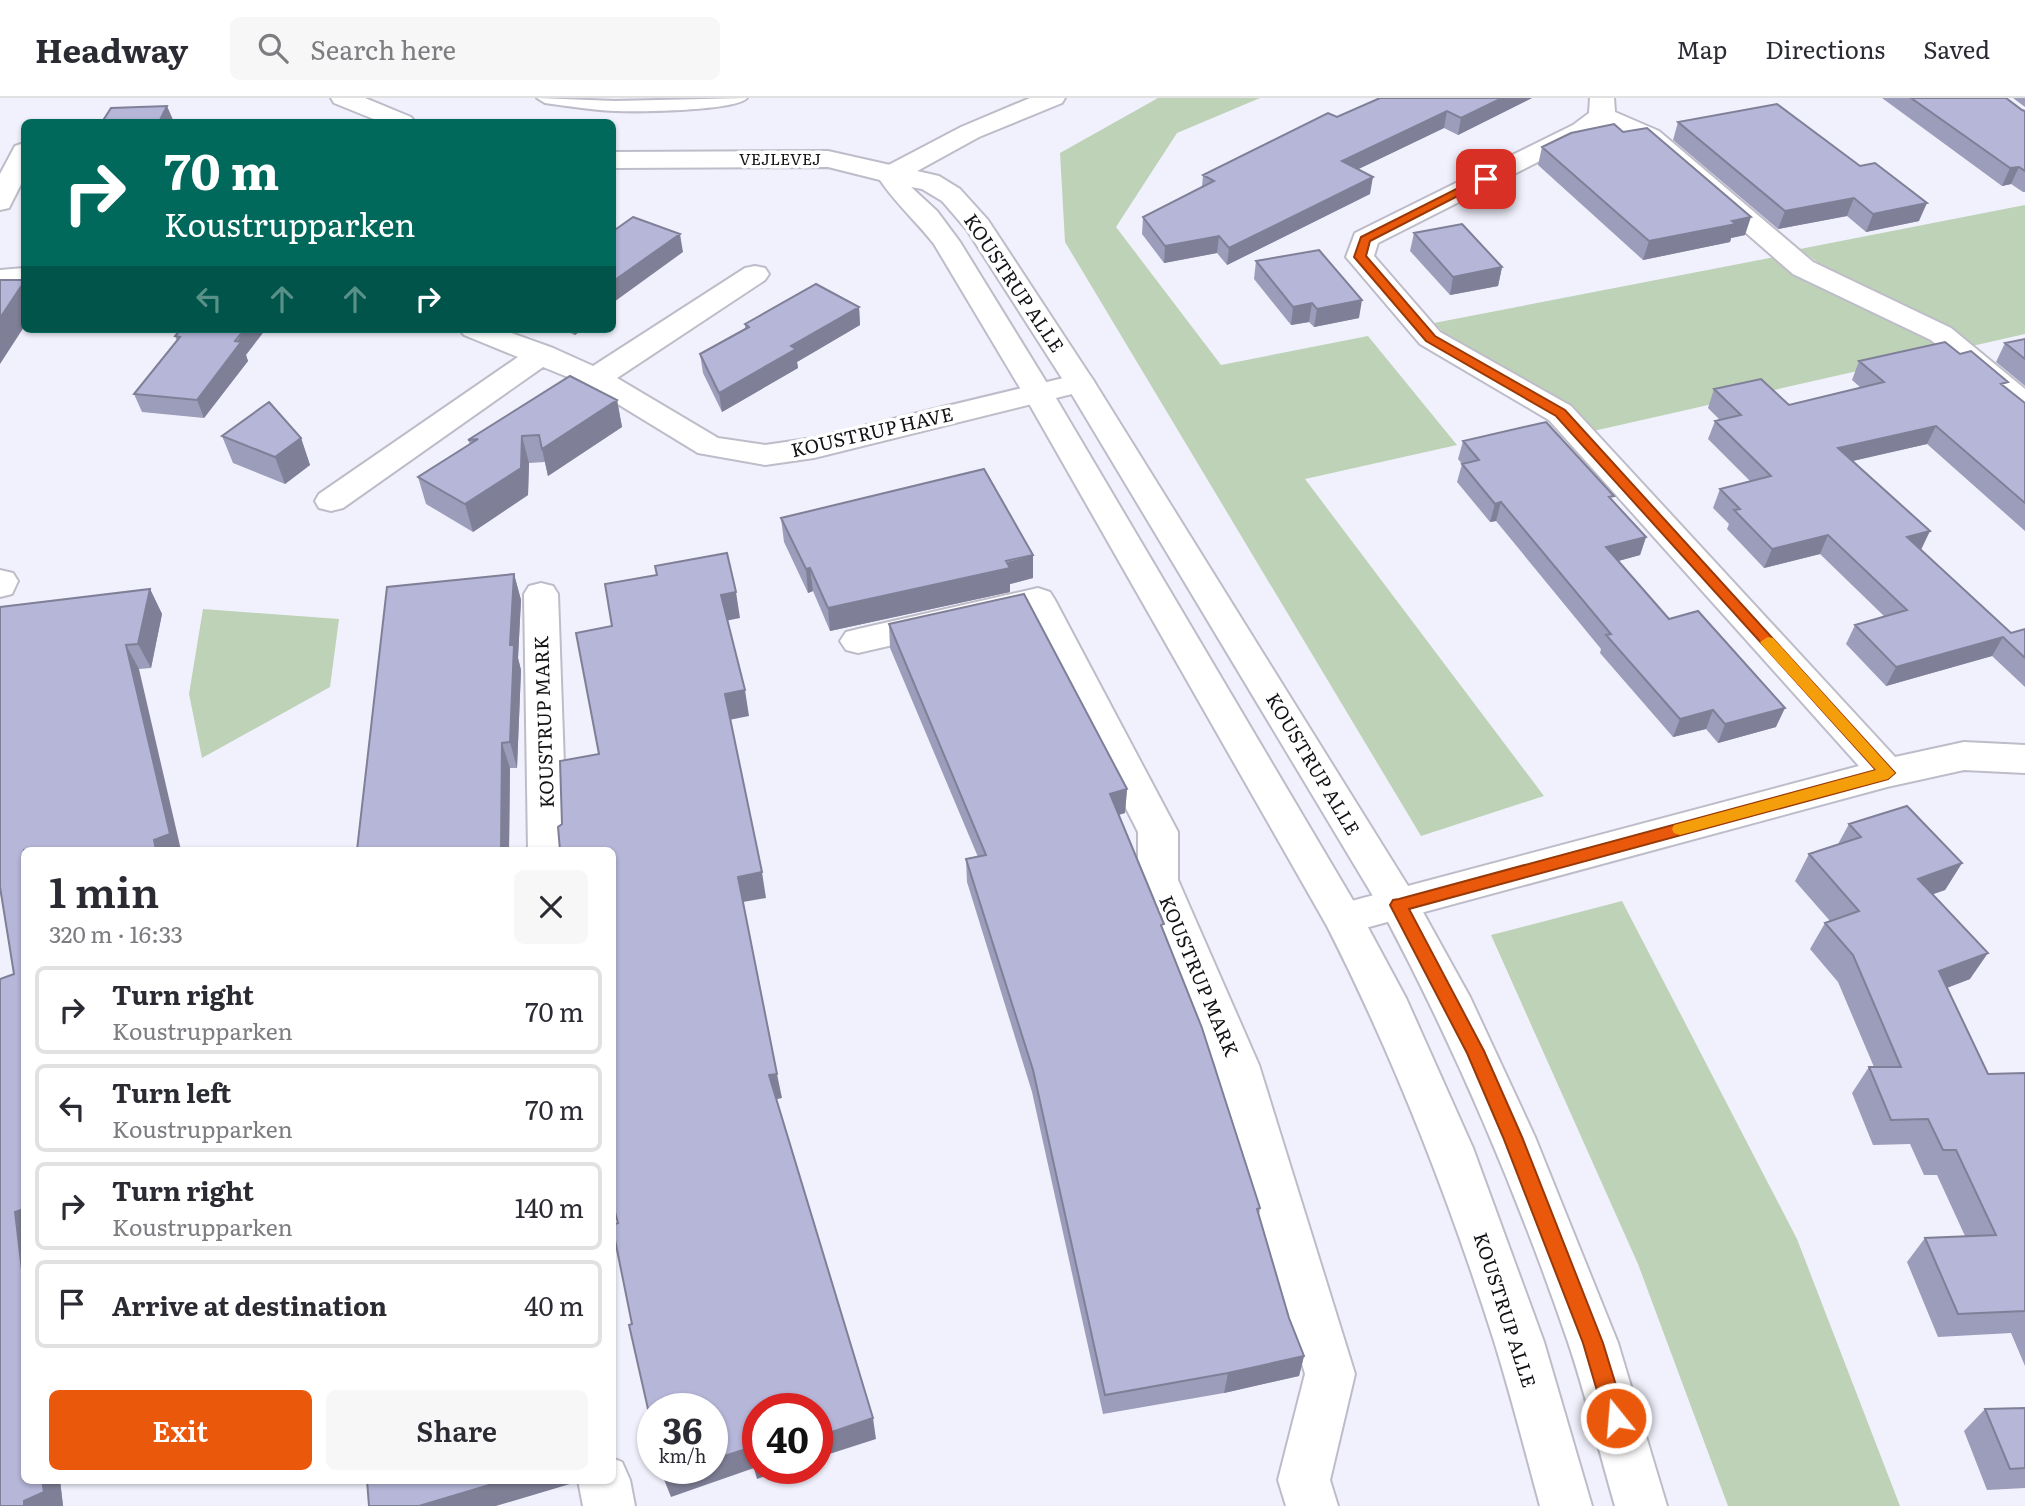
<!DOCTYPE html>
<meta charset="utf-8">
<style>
:root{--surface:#fff;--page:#f7f7f7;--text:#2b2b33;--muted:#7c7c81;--line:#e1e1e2;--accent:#ea580c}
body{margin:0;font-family:Literata,serif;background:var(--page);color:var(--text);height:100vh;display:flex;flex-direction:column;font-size:26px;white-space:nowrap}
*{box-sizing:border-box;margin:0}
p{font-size:23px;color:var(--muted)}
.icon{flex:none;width:38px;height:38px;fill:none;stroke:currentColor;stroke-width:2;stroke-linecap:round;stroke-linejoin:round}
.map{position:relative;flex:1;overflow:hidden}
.drawer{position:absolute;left:21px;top:749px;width:595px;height:637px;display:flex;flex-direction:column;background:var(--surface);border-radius:10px;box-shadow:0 2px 5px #0004}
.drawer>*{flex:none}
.top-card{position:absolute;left:21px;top:21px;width:595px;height:214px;border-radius:10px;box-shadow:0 2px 5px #0004;background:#00695c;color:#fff;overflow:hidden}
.speed{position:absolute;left:637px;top:1295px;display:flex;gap:14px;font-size:35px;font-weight:700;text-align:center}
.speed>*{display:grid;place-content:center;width:91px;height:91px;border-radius:50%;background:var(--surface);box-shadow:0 2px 5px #0004;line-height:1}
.speed small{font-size:18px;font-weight:400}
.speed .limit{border:10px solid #d22;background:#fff;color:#111}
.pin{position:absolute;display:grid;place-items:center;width:60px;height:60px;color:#fff;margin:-30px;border-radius:14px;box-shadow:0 4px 10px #0006}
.me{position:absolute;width:77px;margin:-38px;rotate:343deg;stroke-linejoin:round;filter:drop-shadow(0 0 5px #0008)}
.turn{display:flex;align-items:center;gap:24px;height:147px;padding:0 28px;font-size:32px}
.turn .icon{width:91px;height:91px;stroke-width:2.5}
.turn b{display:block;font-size:49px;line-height:60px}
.lanes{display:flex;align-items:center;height:66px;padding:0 28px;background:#0003;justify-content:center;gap:35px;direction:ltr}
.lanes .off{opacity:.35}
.round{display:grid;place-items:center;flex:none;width:74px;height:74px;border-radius:10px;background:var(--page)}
.headline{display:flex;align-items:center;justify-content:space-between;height:119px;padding:0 28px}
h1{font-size:42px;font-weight:600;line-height:52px}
.button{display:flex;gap:14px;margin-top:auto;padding:14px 28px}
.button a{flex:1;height:80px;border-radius:10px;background:var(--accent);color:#fff;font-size:28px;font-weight:600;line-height:80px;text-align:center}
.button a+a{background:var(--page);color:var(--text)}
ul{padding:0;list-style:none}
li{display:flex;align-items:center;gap:21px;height:88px;margin:0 14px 10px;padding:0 14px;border:4px solid var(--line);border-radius:10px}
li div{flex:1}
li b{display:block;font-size:26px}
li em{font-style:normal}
header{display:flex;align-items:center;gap:42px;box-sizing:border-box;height:98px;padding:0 35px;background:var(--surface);border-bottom:2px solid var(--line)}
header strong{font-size:33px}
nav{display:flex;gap:38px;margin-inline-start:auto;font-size:24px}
.search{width:490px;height:63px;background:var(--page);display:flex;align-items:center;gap:18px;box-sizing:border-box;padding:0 24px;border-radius:10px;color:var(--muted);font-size:26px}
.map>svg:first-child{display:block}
.green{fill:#bdd2b7}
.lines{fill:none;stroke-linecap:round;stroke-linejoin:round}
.service-casing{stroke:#bdbcc8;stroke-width:4}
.minor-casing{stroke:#bdbcc8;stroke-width:4}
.tertiary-casing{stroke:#bdbcc8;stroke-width:4}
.service{fill:#fff;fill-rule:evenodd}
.minor{fill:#fff;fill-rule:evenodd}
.tertiary{fill:#fff;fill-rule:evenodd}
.wall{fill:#9c9dba}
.shaded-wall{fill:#7f7f97}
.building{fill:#b5b6d8;stroke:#7f7f97;stroke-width:2}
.route{fill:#ea580c;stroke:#983908;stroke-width:2}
.slow{fill:#f59e0b}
.labels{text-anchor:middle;stroke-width:7;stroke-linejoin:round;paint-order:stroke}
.far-street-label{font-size:16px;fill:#131216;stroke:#fff}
.street-label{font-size:19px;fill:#131216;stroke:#fff}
</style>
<header>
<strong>Headway</strong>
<div class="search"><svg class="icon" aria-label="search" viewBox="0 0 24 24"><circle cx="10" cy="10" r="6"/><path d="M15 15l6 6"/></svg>Search here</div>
<nav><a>Map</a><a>Directions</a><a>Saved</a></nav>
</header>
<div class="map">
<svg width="2025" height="1408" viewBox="0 0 2025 1408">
<rect width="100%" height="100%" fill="#f1f1fd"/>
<path class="green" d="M1158 0H1260L1177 35 1116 129 1221 267 1368 238 1457 347 1305 381 1544 698 1421 738 1065 144 1060 55Z
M2025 107V236L1972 248 1954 234 1817 164 1800 151Z
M1780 158 1928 239 1946 253 1589 334 1576 319 1444 235 1434 225Z
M203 511 339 521 330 589 202 660 189 596Z
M1622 803 1797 1141 1900 1408H1728L1638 1166 1491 837Z"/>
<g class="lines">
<defs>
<path id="service" d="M537 0 615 3 747 0C736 13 636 14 615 13 592 12 568 8 545 5Z"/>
<path id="minor" d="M1030 0H1065L1062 5 979 39 899 83 890 85 881 83 877 77 881 71 961 29Z
M1590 0H1614L1615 14 1659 33 1813 164 1951 230 2025 291V315L2014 313 1931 242 1793 176 1641 43 1604 28 1591 37 1378 145 1374 158 1440 234 1571 308 1895 659 1964 644 2025 647V675L1964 672 1887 689 1343 836 1329 831 1323 820 1329 809 1859 668 1549 322 1420 246 1346 159 1355 135 1573 27 1589 15Z
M24 45V80L9 110 0 112V76L15 48Z
M755 168 765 170 769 176 765 182 617 280 718 340 765 347 814 340 1080 276 1091 279 1095 285 1091 291 1080 294 814 360 765 367 698 355 585 286 543 269 343 410 331 413 319 410 315 403 319 396 518 259 464 237 459 231H500L553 250 593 268 745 170Z
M24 170V186L0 188V172Z
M0 472 13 475 18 483 12 496 0 499Z
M541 485 553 488 558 496 567 752H528L524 496 529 488Z
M1038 490 1050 494 1055 502 1178 734V782L1259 967 1355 1276 1330 1382 1338 1408H1286L1278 1382 1305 1276 1215 967 1138 782V734L1028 516 858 555 846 552 840 543 846 534 858 531Z
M612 1360 622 1364 630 1382 635 1408H583L578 1382H612Z"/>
<path id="tertiary" d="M331 0H365L411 19 415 24H381L334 5Z
M828 53 939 78 960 91 988 122 1095 285 1413 796 1470 899 1535 1039 1618 1245 1667 1408H1615C1599 1354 1586 1297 1568 1244 1518 1098 1457 954 1385 818L1065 285 967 132 942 103 922 91 911 89 937 113 960 144 1053 295 1357 809 1406 900 1473 1050 1544 1244 1592 1408H1540C1525 1353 1511 1298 1494 1243 1449 1101 1395 962 1327 828L1023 295 934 146C917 124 896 106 880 82L828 69 612 70V54Z"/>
</defs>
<use href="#service" class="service-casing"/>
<use href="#minor" class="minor-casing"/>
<use href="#tertiary" class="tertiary-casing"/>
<use href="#service" class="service"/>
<use href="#minor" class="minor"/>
<use href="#tertiary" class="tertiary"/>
</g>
<path class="wall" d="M1532 0 1458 37 1444 30 1358 71 1370 96 1227 167 1217 155 1164 165 1142 136 1143 119 1202 89 1203 77 1337 19Z
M1882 0H2006L2022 12 2025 13V94H2023L2011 86 2002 88Z
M2013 0H2025V9Z
M1678 24 1860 68 1919 123 1866 134 1847 118 1778 131 1673 42Z
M1542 49 1745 137 1731 140 1730 144 1643 162 1538 67Z
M1414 135 1502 169 1498 188 1450 197 1410 153Z
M1256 163 1359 220 1314 229 1309 224 1291 227 1254 181Z
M859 209 860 227 797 264 798 270 722 314 703 275 700 256 745 231V226Z
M181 231 246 257 248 263 204 320 142 314 134 296 177 243 175 238Z
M561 231H583L575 237Z
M2025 241V288L1996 264 2005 245Z
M1960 256 2025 305V433L1927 346 1853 363 1921 452 2011 535 2025 531V589L1992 558 1886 588 1846 546 1855 527 1885 519 1820 456 1764 470 1727 431 1729 426 1713 410 1720 391 1750 383 1708 341 1715 323 1720 322 1708 310 1714 291 1789 307 1861 290 1852 282 1859 263Z
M617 302 622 329 548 378 545 364 529 365 528 397 473 434 426 406 418 379 470 346 468 342Z
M222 338 301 340 310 367 285 386 233 365Z
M1463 343 1612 403 1646 439 1640 457 1618 463 1669 521 1776 629 1718 645 1706 631 1673 639 1600 555 1601 551 1496 423 1490 424 1457 384 1462 366 1458 361Z
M781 420 1033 480 1010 486V494L830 533 813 493 808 495 784 444Z
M514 476 521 502 518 560 521 572 517 670H510L509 752H357Z
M150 491 162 516 151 570 139 571 24 752V1382H60L63 1408H0L14 876 0 793V509Z
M889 526 1127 691 1125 715 1118 717 1163 832 1260 1110 1259 1117 1289 1220 1304 1258 1299 1278 1224 1295 1103 1316 1032 994 967 784 966 761 978 759 890 550Z
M1849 726 1962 765 1945 792 1933 796 1970 881 1947 890 1988 976 2025 975V1268L2011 1235 1938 1239 1907 1164 1925 1140 1965 1138 1937 1077H1924L1910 1046 1873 1047 1852 995 1869 969H1874L1838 884 1810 851 1825 825 1830 823 1795 783 1809 756 1838 746Z
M2025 1310V1390L1987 1392 1964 1333 1985 1311Z"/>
<path class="shaded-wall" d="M1502 0H1532L1458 37 1461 20Z
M167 8 174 24H159Z
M1447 13 1444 30 1340 80 1342 63Z
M2019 69 2011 86 2002 88 2010 70Z
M1373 79 1370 96 1227 167 1229 150Z
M1854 100 1847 118 1778 131 1785 113Z
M1927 105 1919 123 1866 134 1873 116Z
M1751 119 1745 137 1731 140 1730 144 1643 162 1649 143Z
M680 136 683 154 614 204 615 208 612 210V184Z
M1219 138 1217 155 1164 165 1165 148Z
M1502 169 1498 188 1450 197 1453 179Z
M24 184V229L0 266V220Z
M1362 202 1359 220 1314 229 1317 211Z
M1312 205 1309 224 1291 227 1293 209Z
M859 209 860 227 797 264 798 270 722 314 719 295 791 248Z
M245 231H266L246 257 248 263 204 320 197 302Z
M574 231H583L575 237Z
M617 302 622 329 548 378 542 351Z
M1936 328 1927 346 1830 368 1838 350Z
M522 338 529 365 528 397 473 434 465 406Z
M301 340 310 367 285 386 275 359Z
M1501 404 1496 423 1490 424 1495 406Z
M1930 433 1921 452 1907 439Z
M1828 437 1820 456 1764 470 1772 451Z
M1646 439 1640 457 1600 468 1606 449Z
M1033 457V480L1010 486V494L830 533 828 510Z
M810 470 813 493 808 495 806 471Z
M514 476 521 502 518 560 521 572 517 670 510 644V547Z
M150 491 162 516 151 570 138 546Z
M736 494 740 520 725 523 721 497Z
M2003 539 1992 558 1886 588 1896 569Z
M126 547 139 571 181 752H156L154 742Z
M745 592 749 618 729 622 725 596Z
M1785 610 1776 629 1718 645 1725 626Z
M1713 612 1706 631 1673 639 1680 621Z
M502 645 510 670 509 752H501Z
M1127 691 1125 715 1108 720 1110 696Z
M1962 765 1945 792 1902 807 1918 781Z
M762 774 766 800 743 804 738 779Z
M1988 855 1970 881 1922 899 1939 873Z
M777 976 782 1000 773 1002 769 977Z
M24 1111V1189L15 1114Z
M1304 1258 1299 1278 1224 1295 1228 1275Z
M873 1320 876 1341 817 1360V1339Z
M749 1350 758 1358V1370H788L757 1381 754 1370 671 1399 663 1379 689 1370H712V1362Z
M42 1382H60L63 1408H24V1403Z
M506 1382H569L570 1386 496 1408H419Z"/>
<path class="building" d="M1380 0H1502L1461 20 1447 13 1342 63 1373 79 1229 150 1219 138 1165 148 1143 119 1214 83 1203 77 1328 15 1337 19Z
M1911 0H2006L2022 12 2025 13V73L2019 69 2010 70Z
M1777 6 1860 68 1875 65 1927 105 1873 116 1854 100 1785 113 1678 24Z
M167 8 159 24H102L111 10Z
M1614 26 1623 34 1647 30 1751 119 1732 123 1736 126 1649 143 1542 49 1571 35Z
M633 119 680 136 612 184V134Z
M1462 126 1502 169 1453 179 1414 135Z
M1319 152 1362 202 1317 211 1312 205 1293 209 1256 163Z
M0 182H24V184L0 220Z
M816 186 859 209 791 248 796 251 719 295 700 256 749 229 745 226Z
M181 231H245L235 243 241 244 197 302 134 296 180 239 175 238Z
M2025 241V261L2005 245Z
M1945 244 1960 256 1971 253 2008 284 2001 286 2025 305V405L1936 328 1838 350 1930 433 1907 439 2011 535 2025 531V560L2003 539 1896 569 1855 527 1907 512 1828 437 1772 451 1734 412 1740 411 1720 391 1771 378 1715 323 1741 317 1714 291 1761 281 1789 307 1884 284 1859 263Z
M570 278 617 302 542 351 539 337 522 338 521 370 465 406 418 379 478 341 468 342Z
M269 304 301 340 275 359 222 338Z
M1546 324 1614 398 1609 399 1646 439 1606 449 1669 521 1698 513 1785 610 1725 626 1713 612 1680 621 1606 537 1611 536 1501 404 1495 406 1462 366 1479 362 1463 343Z
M984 371 1033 457 1006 463 1010 470 828 510 810 470 806 471 781 420Z
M727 455 736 494 721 497 745 592 725 596 762 774 738 779 777 976 769 977 873 1320 817 1339V1311H758V1358L751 1361 749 1350 712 1362V1311H653V1333L629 1227 632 1226 612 1127 618 1125 612 1103V752H560L558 729 562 726 560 663 599 656 576 535 612 528 605 486 657 477 655 468Z
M514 476 510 547H514L510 644 502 645 501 752H357L387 489Z
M150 491 138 546 126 547 170 736 154 742 156 752H24V1111L15 1114 24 1189V1382H42L44 1394 24 1403V1408H0V881L14 876 0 789V509Z
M1024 496 1127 691 1110 696 1164 826 1161 827 1202 930 1260 1110 1257 1111 1289 1220 1304 1258 1228 1275 1105 1297 1033 972 966 761 986 757 889 526Z
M1907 708 1962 765 1918 781 1988 855 1939 873 1988 976 2025 975V1213L1958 1216 1925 1140 1996 1137 1956 1052H1943L1928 1021 1891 1022 1869 969H1901L1853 857 1825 825 1859 813 1809 756 1861 739 1849 726Z
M2025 1310V1370L2010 1371 1985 1311Z
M661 1370H689L663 1379Z
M367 1382H506L419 1408H369Z"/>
<path class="route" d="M1482 78 1491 81 1370 143 1366 158 1435 238 1565 312 1895 675 1888 681 1409 811 1484 953 1522 1039 1603 1245 1626 1320 1623 1327 1616 1330 1608 1327 1605 1320 1583 1245 1503 1039 1467 955 1390 807 1393 802 1399 801 1876 672 1556 318 1426 243 1354 159 1361 139Z"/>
<path class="slow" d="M1768 539 1773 540 1895 675 1888 681 1680 737 1674 735 1672 731 1674 727 1876 672 1763 548 1760 544Z"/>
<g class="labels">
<g class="far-street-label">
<text x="780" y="67">VEJLEVEJ</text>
</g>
<g class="street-label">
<text transform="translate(1014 185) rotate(56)" y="7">KOUSTRUP ALLE</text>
<text transform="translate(872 334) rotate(-13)" y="7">KOUSTRUP HAVE</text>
<text transform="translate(544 624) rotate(-92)" y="7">KOUSTRUP MARK</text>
<text transform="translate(1313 666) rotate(59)" y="7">KOUSTRUP ALLE</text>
<text transform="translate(1199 878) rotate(67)" y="7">KOUSTRUP MARK</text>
<text transform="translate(1505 1212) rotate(72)" y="7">KOUSTRUP ALLE</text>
</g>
</g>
</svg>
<div class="speed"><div>36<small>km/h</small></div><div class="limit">40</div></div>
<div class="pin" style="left:1486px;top:81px;background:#d93025"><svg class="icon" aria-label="arrive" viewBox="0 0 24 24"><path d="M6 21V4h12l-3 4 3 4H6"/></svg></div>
<svg class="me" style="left:1616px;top:1320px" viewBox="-20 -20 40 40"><circle r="17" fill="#ea580c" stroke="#fff" stroke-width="3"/><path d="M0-11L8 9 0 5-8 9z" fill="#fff"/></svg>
<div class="top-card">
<div class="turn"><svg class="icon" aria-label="right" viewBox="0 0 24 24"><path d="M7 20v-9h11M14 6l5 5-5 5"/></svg><div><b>70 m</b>Koustrupparken</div></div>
<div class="lanes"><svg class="icon off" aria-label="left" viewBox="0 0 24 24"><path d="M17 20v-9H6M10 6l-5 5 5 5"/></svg><svg class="icon off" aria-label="ahead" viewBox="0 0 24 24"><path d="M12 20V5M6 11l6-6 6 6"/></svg><svg class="icon off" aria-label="ahead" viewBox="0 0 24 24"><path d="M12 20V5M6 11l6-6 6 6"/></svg><svg class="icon" aria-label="right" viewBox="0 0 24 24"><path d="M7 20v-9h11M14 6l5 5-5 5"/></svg></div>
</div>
<section class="drawer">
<div class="headline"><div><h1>1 min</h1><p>320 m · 16:33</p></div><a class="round"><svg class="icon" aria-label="close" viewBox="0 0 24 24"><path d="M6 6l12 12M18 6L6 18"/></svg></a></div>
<ul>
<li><svg class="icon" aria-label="right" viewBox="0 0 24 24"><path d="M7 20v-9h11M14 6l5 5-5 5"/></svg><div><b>Turn right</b><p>Koustrupparken</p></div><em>70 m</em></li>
<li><svg class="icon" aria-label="left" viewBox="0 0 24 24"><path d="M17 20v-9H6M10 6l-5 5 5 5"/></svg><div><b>Turn left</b><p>Koustrupparken</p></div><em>70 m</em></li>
<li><svg class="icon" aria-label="right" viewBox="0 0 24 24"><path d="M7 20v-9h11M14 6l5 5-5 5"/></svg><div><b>Turn right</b><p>Koustrupparken</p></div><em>140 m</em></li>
<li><svg class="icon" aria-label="arrive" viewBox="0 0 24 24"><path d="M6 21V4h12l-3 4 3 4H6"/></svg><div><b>Arrive at destination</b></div><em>40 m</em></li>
</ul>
<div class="button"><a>Exit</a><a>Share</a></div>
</section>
</div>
